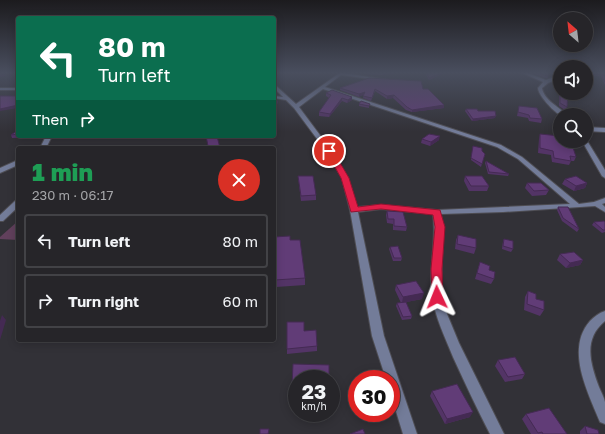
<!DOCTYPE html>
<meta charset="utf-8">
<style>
:root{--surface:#262529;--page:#2e2d31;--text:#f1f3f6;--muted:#a4a5a8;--line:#424246}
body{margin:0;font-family:"Golos Text",sans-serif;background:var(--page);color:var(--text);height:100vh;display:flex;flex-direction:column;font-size:15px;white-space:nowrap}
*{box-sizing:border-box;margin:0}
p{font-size:13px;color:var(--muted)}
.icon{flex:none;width:22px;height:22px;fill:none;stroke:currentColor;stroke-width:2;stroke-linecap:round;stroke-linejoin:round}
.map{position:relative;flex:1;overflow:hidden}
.drawer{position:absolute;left:16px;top:146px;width:260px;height:196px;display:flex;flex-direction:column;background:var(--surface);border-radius:4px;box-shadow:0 2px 10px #0003,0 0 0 1px var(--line)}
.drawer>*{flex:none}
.guide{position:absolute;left:16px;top:16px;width:260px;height:122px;border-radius:4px;box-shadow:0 2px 10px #0003,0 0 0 1px var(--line);background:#0b6e4f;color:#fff;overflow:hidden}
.needle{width:26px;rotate:332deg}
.buttons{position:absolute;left:553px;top:12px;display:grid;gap:8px}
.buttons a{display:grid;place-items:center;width:40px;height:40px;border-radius:50%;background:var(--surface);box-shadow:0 2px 10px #0003,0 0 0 1px var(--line);font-size:20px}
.speed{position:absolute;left:288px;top:370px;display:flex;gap:8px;font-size:20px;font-weight:700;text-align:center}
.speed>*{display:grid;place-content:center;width:52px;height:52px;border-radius:50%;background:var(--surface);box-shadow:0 2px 10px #0003,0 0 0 1px var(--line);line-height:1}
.speed small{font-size:10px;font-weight:400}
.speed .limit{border:6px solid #d22;background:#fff;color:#111}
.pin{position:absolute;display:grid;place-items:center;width:34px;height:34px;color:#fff;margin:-17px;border:2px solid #fff;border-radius:50%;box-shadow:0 1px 4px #0007}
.me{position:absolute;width:44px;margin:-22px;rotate:358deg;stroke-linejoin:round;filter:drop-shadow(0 0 3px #0008)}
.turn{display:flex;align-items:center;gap:14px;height:84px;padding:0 16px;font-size:18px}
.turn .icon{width:52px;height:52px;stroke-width:2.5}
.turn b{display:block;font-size:28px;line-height:34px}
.then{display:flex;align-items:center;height:38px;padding:0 16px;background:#0003;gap:8px;font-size:15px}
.round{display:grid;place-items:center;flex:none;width:42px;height:42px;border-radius:21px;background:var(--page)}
.summary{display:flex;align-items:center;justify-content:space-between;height:68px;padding:0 16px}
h1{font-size:24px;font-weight:800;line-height:30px;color:#1e9e55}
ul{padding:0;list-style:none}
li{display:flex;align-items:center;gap:12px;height:54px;margin:0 8px 6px;padding:0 8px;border:2px solid var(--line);border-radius:4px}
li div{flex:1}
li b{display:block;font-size:15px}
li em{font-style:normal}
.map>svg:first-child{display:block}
.green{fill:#61405c}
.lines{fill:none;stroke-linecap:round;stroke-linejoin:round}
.street-casing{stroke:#4e4d53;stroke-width:2}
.street{fill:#737c99;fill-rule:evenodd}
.wall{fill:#533466}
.shaded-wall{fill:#442a53}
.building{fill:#613c77;stroke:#442a53}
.route{fill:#e11d48;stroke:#92132f}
</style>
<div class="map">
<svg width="605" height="434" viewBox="0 0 605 434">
<rect width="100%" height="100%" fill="#323137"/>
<path class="green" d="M18 221V240L0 239V237Z"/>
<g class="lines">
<defs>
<path id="street" d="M341 72H345L344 73 388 80 386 81 341 75 325 87 501 145 522 157 579 204 594 202 605 198V203L602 204 605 207V212L595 206 503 212 441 214 443 233 441 286 445 309 459 343 504 434H490C477 409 465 383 453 357 445 337 435 317 432 296 428 269 437 242 433 214L381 209 358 212 384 336 417 434H403L391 395V379H386L372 336 350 210 342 178 326 151 294 108 286 100 274 98V96L283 97 274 88V84L296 104ZM323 89 497 147 518 159 570 204 437 210 381 205 357 207 348 178 331 150 299 107Z
M520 72H525L546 80 560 75V78L548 83 542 88C544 100 559 107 567 115 565 115 562 115 560 115 553 111 538 95 538 88L543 82Z
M0 88H18V90H0Z
M586 127 605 128V132L586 131Z
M46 136H52L46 148H40Z
M586 139 605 170V178L602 176 582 141H586Z
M18 160V165L0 173V168Z
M15 201H18V207L3 221H0V215Z
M605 311V321C583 339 590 363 599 387 601 392 604 397 605 402 605 408 605 417 605 424L600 422C588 393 565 349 590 321 594 317 599 313 605 311Z"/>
</defs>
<use href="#street" class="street-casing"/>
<use href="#street" class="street"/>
</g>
<path class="wall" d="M366 72H401L382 75 366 74Z
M429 72H446L429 80 426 75 427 73Z
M531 72H547L548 78H546L531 73Z
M586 72 605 74V85L601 76 586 75Z
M340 88 423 89 444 105V108L412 112 406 110 393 98 387 99 375 91 371 101 363 98 364 94 359 97 340 90Z
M326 93 352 97V100L347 103 342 101 329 117 319 116V112L329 98 326 96Z
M560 93H566L567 107 565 110 559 106V95Z
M359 104 369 106V108L359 106Z
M519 106 542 119 541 123 529 121 528 118 517 116Z
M466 109 478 111 495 118 472 121 465 111Z
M18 130V136H35L34 137 12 138 11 135Z
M540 134 576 157 574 161H571L569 165 552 162 551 155 538 153 539 139Z
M422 139 439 140 430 146 421 143Z
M473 146 482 151 485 154 481 167 471 160Z
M486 161 509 174 508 176 488 174 485 163Z
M298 176 316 195V200L301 201Z
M465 176 489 186 487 191H469L464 181Z
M565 179 587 183 585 188 574 191 562 184Z
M527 183 549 190 546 195 532 196 525 188Z
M558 207 579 229 577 232 562 221 557 210Z
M387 211 407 227 406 231 393 230V224L387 223 386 215Z
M594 222H605V232L602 233 592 225Z
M458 235 476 248 474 254 455 249 456 240Z
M274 237 305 278V285L276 287 275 261H274Z
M504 239 513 249 511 252 502 249 503 241Z
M390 247 402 258 401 261H393L389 249Z
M560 254 583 260 580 265 566 268 557 260Z
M480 262 489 270 494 279 491 284 475 279Z
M396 285 422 299 406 302 412 316 411 319 402 320 396 306 397 303H401L395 290Z
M528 291 536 299 544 310 540 316 524 310 525 297Z
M304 331 317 346V351L287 354V349Z
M498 360 525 374 522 379 505 382 495 366Z
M297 379V391H293L292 386Z
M432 391 470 417 445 424 430 396Z
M526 414 567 434H531L522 419Z
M585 426 599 434H580V431Z"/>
<path class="shaded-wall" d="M299 72H312L299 74Z
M392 72H401L382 75 383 73Z
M443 72H446L429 80V78Z
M5 74 6 76 0 77V75Z
M365 92V94L359 97V94Z
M394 95 393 98 387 99V96Z
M352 97V100L347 103 348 100Z
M342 98V101L329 117 330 114Z
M278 101V103L274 108V105Z
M18 105V108L0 111V109Z
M444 105V108L412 112V110Z
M496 116 495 118 472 121 473 119Z
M440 136 439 140 430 146 431 142Z
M587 183 585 188 574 191 576 186Z
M583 260 580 265 566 268 570 263Z
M424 293 422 299 402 303 403 297Z
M2 315 6 320 0 340V321Z
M473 412 470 417 445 424 447 419Z"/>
<path class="building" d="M0 72 5 74 0 75Z
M366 72H392L383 73Z
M429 72H443L429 78 427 73Z
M537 72H547L549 75 547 76Z
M586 72H602L605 74V75L586 74Z
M601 75H605V82Z
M369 78 421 81 423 89H428L444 105 412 110 407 107 394 95 387 96 375 89 372 98 363 96 365 92 359 94 340 88Z
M332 90 352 97 348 100 342 98 330 114 319 112 331 95 326 93Z
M560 93H568L567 107 560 103Z
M0 96H18V105L0 109Z
M278 101 274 105V102Z
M361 101 370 104 369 106 359 104Z
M519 106 537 108 542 119 530 118 529 115 518 112Z
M466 109H477L478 111H495L496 116 473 119Z
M18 130V134L11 135Z
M429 134 440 136 431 142 422 139Z
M540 134 560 136V141H570L572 144 576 157 570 156 571 161 554 158 553 151 540 148Z
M206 136H217L220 148H207L208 146Z
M473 146 482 148V151L485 154 482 164 471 158Z
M486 161 509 174 489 172Z
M298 176H313L316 195 301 196Z
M465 176H482L489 186H471Z
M576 176 587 183 576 186 565 179Z
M527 183H541L549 190 534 191Z
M558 207H568L579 229 563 218Z
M387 211 403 212 407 227 394 226V219H388Z
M604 221 605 222V230H603L594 222Z
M458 235 476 239V248L457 244Z
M290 236V240H300L305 278 275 280V253H274V237Z
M504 239 513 241V249L503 246Z
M398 246 402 258H394L390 247Z
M574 252 583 260 570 263 560 254Z
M480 262 490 266 489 270 495 272 494 279 477 273Z
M416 281 424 293 403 297 396 285Z
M528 291 536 294V299L544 301V310L527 304Z
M406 302 412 316 403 317 397 303Z
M287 322H304V331L316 330 317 346 287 349Z
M515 357 525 374 508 377 498 360Z
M293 364 329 365V379H297V386H292Z
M457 384 473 412 447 419 432 391Z
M549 408 567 434H543L542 432 538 433 526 414Z
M585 426 598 430 599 434H587Z
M260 429H269L268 434H260Z
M363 429 365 434H350Z"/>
<linearGradient id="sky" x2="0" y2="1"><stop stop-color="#1c1b1e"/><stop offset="0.55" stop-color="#494e5e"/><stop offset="1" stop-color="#494e5e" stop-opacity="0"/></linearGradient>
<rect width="605" height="132" fill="url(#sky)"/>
<path class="route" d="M327 149H332L349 178 358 207 381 204 440 210 445 227 442 269 443 297 441 300H433L432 297 431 269 435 227 433 215 381 209 351 212 341 178 326 151Z"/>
</svg>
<div class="buttons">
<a><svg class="needle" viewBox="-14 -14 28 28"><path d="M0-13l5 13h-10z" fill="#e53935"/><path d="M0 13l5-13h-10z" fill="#a4a5a8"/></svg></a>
<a><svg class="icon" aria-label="sound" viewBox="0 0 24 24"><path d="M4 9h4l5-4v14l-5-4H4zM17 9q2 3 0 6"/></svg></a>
<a><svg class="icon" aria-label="search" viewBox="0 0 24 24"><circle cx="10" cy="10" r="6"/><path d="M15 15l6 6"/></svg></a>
</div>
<div class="speed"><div>23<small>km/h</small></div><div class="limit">30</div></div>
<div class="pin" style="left:329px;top:151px;background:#d93025"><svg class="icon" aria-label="arrive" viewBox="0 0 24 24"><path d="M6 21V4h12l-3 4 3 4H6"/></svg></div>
<svg class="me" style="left:437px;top:297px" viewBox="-20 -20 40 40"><path d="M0-17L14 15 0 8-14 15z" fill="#e11d48" stroke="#fff" stroke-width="4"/></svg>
<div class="guide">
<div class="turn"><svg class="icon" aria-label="left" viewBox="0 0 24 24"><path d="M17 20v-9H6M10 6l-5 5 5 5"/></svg><div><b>80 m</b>Turn left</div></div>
<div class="then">Then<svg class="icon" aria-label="right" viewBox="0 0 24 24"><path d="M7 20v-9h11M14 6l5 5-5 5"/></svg></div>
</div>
<section class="drawer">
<div class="summary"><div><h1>1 min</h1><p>230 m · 06:17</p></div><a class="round" style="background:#d93025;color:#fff"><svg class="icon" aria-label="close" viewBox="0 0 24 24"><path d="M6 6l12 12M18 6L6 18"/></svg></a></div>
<ul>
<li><svg class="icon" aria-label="left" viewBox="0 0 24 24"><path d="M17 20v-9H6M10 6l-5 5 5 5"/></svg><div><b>Turn left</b></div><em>80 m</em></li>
<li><svg class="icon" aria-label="right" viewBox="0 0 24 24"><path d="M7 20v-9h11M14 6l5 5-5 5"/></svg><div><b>Turn right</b></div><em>60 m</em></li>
</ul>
</section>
</div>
